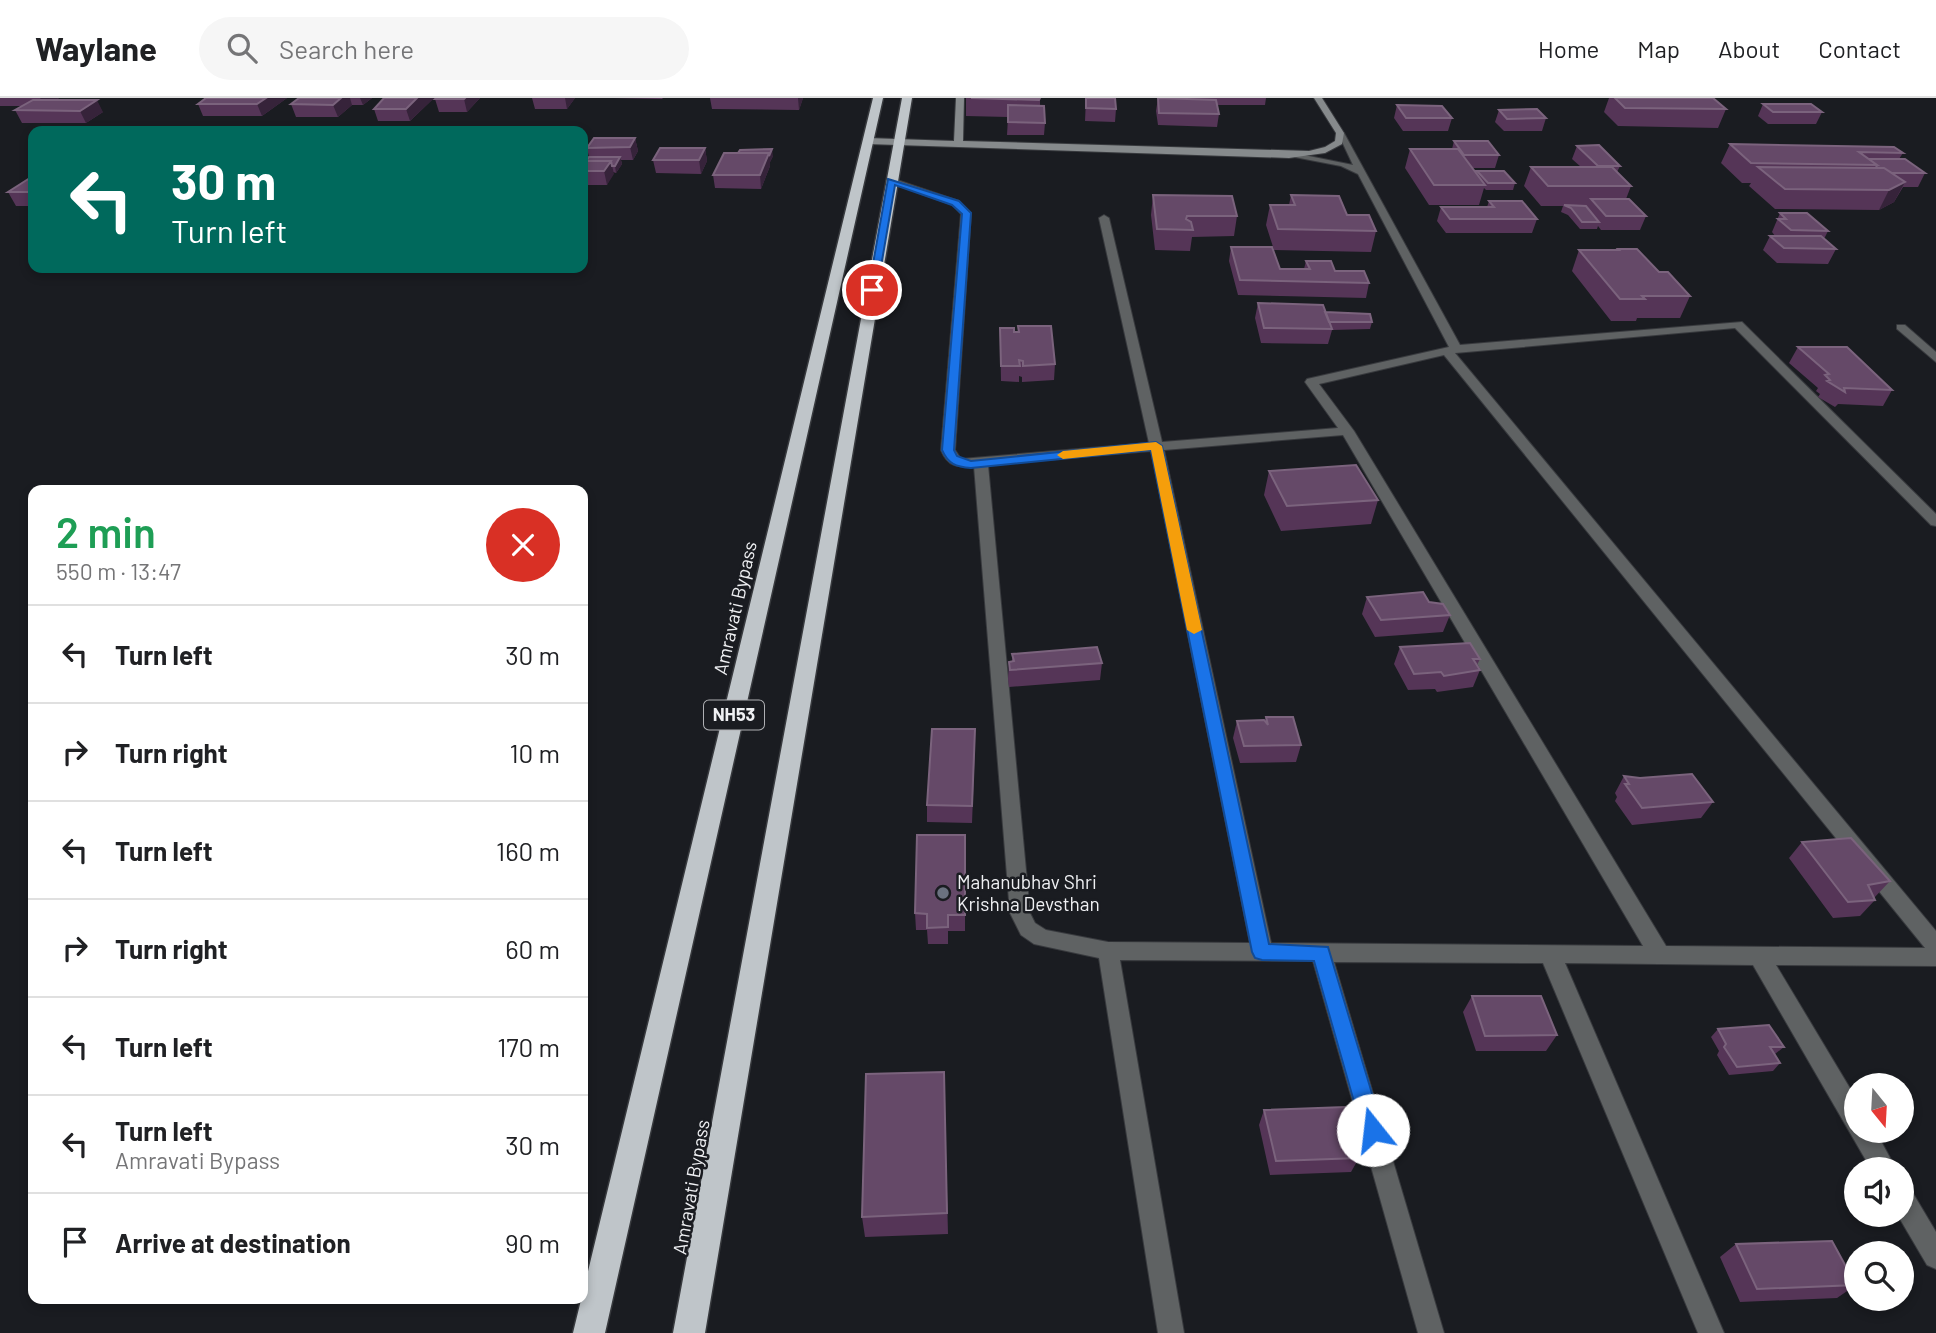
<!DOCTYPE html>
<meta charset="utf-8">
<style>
:root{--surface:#fff;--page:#f6f6f6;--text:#202124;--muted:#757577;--line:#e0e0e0}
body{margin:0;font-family:Barlow,sans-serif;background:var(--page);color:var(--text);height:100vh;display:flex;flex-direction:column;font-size:26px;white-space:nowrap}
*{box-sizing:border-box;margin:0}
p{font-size:23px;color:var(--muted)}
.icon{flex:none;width:38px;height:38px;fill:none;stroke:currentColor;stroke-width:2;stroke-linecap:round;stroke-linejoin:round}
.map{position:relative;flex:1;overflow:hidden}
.sheet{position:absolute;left:28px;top:387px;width:560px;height:819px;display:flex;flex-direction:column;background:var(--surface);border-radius:14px;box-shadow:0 4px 10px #0003}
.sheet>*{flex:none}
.banner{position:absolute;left:28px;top:28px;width:560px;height:147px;border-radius:14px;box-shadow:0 4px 10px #0003;background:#00695c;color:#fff;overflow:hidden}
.needle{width:46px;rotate:162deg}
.controls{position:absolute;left:1844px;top:975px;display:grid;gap:14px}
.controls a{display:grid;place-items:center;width:70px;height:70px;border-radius:50%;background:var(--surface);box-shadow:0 4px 10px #0003;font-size:35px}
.pin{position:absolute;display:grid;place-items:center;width:60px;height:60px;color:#fff;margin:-30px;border:4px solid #fff;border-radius:50%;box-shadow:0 2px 7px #0007}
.me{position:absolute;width:77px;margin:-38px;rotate:344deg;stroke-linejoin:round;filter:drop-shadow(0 0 5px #0008)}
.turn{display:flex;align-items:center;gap:24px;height:147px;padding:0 28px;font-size:32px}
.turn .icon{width:91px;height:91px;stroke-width:2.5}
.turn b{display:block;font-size:49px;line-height:60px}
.round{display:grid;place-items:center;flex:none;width:74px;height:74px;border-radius:37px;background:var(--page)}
.overview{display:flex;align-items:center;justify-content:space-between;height:119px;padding:0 28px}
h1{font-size:42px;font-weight:600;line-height:52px;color:#1e9e55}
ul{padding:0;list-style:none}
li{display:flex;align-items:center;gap:21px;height:98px;padding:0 28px;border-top:2px solid var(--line)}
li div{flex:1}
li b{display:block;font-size:26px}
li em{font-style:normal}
header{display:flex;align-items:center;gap:42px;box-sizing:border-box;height:98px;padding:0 35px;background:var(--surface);border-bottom:2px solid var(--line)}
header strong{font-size:33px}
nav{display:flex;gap:38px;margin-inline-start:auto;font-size:24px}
.search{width:490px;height:63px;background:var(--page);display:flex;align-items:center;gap:18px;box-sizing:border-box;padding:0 24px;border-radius:38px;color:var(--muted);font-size:26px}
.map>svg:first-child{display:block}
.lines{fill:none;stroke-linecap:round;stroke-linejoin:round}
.street-casing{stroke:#383a3e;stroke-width:2}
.secondary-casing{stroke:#383a3e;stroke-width:2}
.highway-casing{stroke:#383a3e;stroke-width:3}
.street{fill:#5f6263;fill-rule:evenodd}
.secondary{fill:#868a8c;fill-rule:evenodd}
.highway{fill:#bfc5c9;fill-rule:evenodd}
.wall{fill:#553557}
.shaded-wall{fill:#36233a}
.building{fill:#654968;stroke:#7b637d;stroke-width:2}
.route{fill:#1a73e8;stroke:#114b97;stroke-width:2}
.slow{fill:#f59e0b}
.worship-dot{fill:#6b7280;stroke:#1a1c21;stroke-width:2.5}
.labels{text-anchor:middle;stroke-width:5;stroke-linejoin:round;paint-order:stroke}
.shield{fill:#1a1c21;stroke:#afb0b4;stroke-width:2}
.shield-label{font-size:18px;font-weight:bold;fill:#eff0f3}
.street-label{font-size:19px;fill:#eff0f3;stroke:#1a1c21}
.poi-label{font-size:19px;fill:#eff0f3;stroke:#1a1c21;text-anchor:start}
</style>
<header>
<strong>Waylane</strong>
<div class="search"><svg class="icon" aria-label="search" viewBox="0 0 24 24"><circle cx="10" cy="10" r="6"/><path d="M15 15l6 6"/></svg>Search here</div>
<nav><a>Home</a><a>Map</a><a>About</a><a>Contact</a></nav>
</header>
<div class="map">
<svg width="1936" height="1235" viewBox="0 0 1936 1235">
<rect width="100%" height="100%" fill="#1a1c21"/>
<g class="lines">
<defs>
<path id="street" d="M1337 33 1344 35 1460 247 1742 224 1936 416V428L1931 427 1735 230 1455 255 1936 833V868L1776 867 1857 1002V1032H1875L1896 1071H1871L1753 867 1565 865 1724 1235H1698L1543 865 1334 864 1444 1235H1418L1313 863 1120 862 1184 1235H1158L1099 860 1034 846 1021 837 1010 815 974 368C957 369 948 369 941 352L961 116 953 107 886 83 894 81 959 103 971 115 955 352 961 361 1149 345 1099 120 1104 117 1109 120 1162 344 1338 330 1305 284 1307 281 1449 249 1358 76 1341 68 1284 57 1289 54 1353 67ZM1444 257 1925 850 1666 848 1354 333 1319 286ZM1343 337 1643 848 1271 845 1164 352ZM1151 353 1250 845 1108 844 1046 832 1035 825 1030 815 988 367Z
M1897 227H1905L1936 254V264L1897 231Z
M1902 1089 1911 1092 1936 1134V1171L1927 1167 1897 1116H1902Z"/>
<path id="secondary" d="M956 0H964L963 43 1309 53 1325 49 1335 43 1336 35 1314 0H1322L1344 35 1342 46 1325 55 1289 60 868 46 864 43 868 40 954 43Z"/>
<path id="highway" d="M873 0H883L605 1235H573Z
M902 0H912L705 1235H673Z"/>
</defs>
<use href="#street" class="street-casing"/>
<use href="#secondary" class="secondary-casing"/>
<use href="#highway" class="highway-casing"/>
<use href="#street" class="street"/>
<use href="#secondary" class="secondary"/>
<use href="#highway" class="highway"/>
</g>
<path class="wall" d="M0 0H59L56 2 103 14 86 25H22L15 12 22 8H0Z
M287 0 262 18H203L198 6Z
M299 0H372L363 7H352L338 19H296L291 6Z
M434 0 410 23H378L374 11Z
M436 0H480L467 14H439L435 1Z
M532 0H575L567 11H535Z
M613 0H663L662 1Z
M710 0H803L799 12 712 11Z
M966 0H1052H1040V8L1045 25 1044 37H1007L1008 19 966 18Z
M1086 0 1116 11 1115 24 1085 23Z
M1158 0 1180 1V0H1266L1265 7H1217L1219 16 1217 29 1158 27 1156 13Z
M1609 0H1713L1726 11 1718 30 1618 28 1604 14Z
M1763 6 1822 14 1816 26H1768L1758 18Z
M1397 7 1452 20 1448 33H1403L1394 20Z
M1499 12 1546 20 1542 33H1504L1495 24Z
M635 40 638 53 633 62H621L622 66 616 75 613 74 607 87H583V63H586L589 59 587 50Z
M1454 43 1499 57 1495 70H1471L1476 76 1477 73 1515 85 1513 92H1486L1484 90 1479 107H1429L1405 70 1410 51H1452Z
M1730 46 1903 55 1899 61 1925 75 1918 89H1903L1894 104 1879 112 1775 111 1749 88 1751 85H1742L1721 65Z
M1577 48 1620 68 1617 74 1631 88 1626 101 1646 118 1640 132H1601L1598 128 1597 131H1580L1568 117 1561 114 1563 108H1541L1524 88 1531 69H1581L1572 61Z
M705 50 707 63 701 76 656 75 653 62Z
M773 58 770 64V68L761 91 715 90 713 77Z
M33 78V108H16L8 94Z
M1153 97 1237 118 1234 138 1192 139 1190 153 1155 152 1151 117Z
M1291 97 1347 117 1376 133 1371 154 1274 152 1266 127 1270 107H1289Z
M1489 103 1537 121 1532 135H1446L1437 123 1441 109H1487Z
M1780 115 1828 133 1824 141 1836 151 1828 166 1777 165 1763 152 1770 138H1775L1772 134Z
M1231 149 1280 171H1304L1306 163 1369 185 1366 200 1238 197 1229 163Z
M1618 151 1659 174 1690 198 1680 220H1637L1636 223H1611L1572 173 1579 152H1617Z
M1258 205 1325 214 1372 224 1370 231 1332 232 1328 246 1261 245 1255 220Z
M1000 230 1014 234 1055 266 1054 282 1022 284V279L1019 278V284L1001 283Z
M1798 249 1892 292 1883 308 1838 306 1835 309 1818 299 1820 296 1816 293 1818 290 1789 265Z
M1269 373 1378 402 1371 426 1281 433 1264 397Z
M1367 499 1429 504 1450 517 1443 534 1375 539 1362 516Z
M1400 549 1480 561 1477 567 1480 572 1473 589 1437 594 1435 591 1408 592 1394 566Z
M1012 556 1102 565 1100 582 1009 589 1008 581 1009 564H1012Z
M1266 619 1301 647 1296 664 1240 665 1233 640 1237 623H1265Z
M975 648 972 725 927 724V707Z
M1624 678 1713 704 1701 720 1632 727 1615 703 1617 699 1615 695Z
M965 737V833H948V846H928L927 832H916L915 815Z
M1802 744 1890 783 1874 800 1875 802 1860 818 1833 820 1789 760Z
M1472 898 1557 937 1546 953H1476L1463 914Z
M1718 931 1784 949 1775 956 1780 965 1773 973 1729 977 1717 957 1719 953 1711 939Z
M944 974 948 1136 865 1139 862 1119Z
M1264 1012 1359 1060 1351 1074 1270 1077 1259 1027Z
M1736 1146 1856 1187 1837 1200 1740 1204 1720 1159Z"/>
<path class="shaded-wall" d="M40 0H59L45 8Z
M266 0H287L262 18 257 6Z
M341 0H350L352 7 338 19 333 7Z
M360 0H372L363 7Z
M417 0H434L410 23 406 11Z
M465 0H480L467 14 464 1Z
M565 0H575L567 11Z
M798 0H803L799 12Z
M97 2 103 14 86 25 80 13Z
M635 40 638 53 633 62 630 49Z
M705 50 707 63 701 76 699 62Z
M772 51 773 58 770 64V68L761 91 760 77 769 55Z
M620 59 622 66 616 75 615 68Z
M611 63 614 76 607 87 604 73Z
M1905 84 1894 104 1879 112 1889 92Z"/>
<path class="building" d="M206 0H266L257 6H198Z
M299 0H341L333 7 291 6Z
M384 0H417L406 11H374Z
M436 0H465L464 1H435Z
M971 0H1040L1039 2Z
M1086 0H1115L1116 11 1086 10Z
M1158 0 1216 2 1219 16 1159 15Z
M1615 0H1713L1726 11 1625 10Z
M33 2H97L80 13 15 12Z
M1763 6H1811L1822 14H1773Z
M1008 7 1044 8 1045 25 1008 24Z
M1397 7 1442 8 1452 20H1406Z
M1537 11 1546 20 1507 21 1499 12Z
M594 40H635L630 49 587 50Z
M1454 43H1488L1499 57H1464Z
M1730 46 1894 49 1903 55 1859 54 1877 67 1751 65Z
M1599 47 1620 68H1598L1577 48Z
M660 50H705L699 62H653Z
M772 51 769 58V55H738L740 52Z
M1410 51H1458L1485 87H1434Z
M724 55H769L760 77H713Z
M589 59H620L615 68H612L611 63H586Z
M1869 61H1905L1925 75H1892L1884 70H1876L1877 67Z
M583 63H611L604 73H583Z
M1531 69H1612L1631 88H1548Z
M1758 69 1884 70 1905 84 1889 92 1785 91Z
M1477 73H1504L1515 85H1488Z
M33 78V94H8Z
M1153 97 1232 98 1237 118H1187L1186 121 1191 124 1193 132 1157 131Z
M1291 97 1339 98 1347 117H1369L1376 133 1278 131 1270 107H1295Z
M1591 101H1629L1646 118H1606Z
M1489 103H1522L1537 121H1450L1441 109H1494Z
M1564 107 1586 108 1599 124H1582L1571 110Z
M1780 115H1807L1828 133 1791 132 1778 121H1786Z
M1770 138H1821L1836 151 1784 150Z
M1231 149H1272L1280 171H1310L1306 163H1331L1335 173H1364L1369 185 1240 182Z
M1618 151H1637L1659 174H1668L1690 198H1642L1645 201H1620L1579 152H1619Z
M1258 205 1323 207 1332 231 1264 230Z
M1325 214 1370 216 1372 224H1329Z
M1018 228H1051L1055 266 1023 268V263L1019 262 1020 268H1001L1000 230H1014V234H1019Z
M1798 249H1847L1892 292 1844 290 1845 294 1827 283 1830 282 1825 277 1829 276Z
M1356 367 1378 402 1287 408 1269 373Z
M1423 494 1429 504 1443 506 1450 517 1381 522 1367 499Z
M1470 545 1480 561H1473L1480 572 1444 578 1441 574 1414 576 1400 549Z
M1097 549 1102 565 1010 572 1009 564 1014 563 1012 556Z
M1266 619H1293L1301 647 1244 648 1237 623 1264 622 1268 627Z
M932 631H975L972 708 927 707Z
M1692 676 1713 704 1642 710 1625 686H1629L1624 678 1640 680Z
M917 737H965V817H948V829L927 830V816L915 815Z
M1851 740 1890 783 1868 787 1875 802 1848 804 1802 744Z
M1472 898H1541L1557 937 1485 938Z
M1769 927 1784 949H1770L1780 965 1737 969 1724 949 1726 946 1718 931Z
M944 974 947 1115 862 1119 866 976Z
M1345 1009 1359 1060 1276 1063 1264 1012Z
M1832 1143 1856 1187 1757 1191 1736 1146Z"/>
<path class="route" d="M888 81 959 103 971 115 954 352 957 358 971 363 1156 344 1162 348 1269 846 1328 849 1383 1032 1380 1039 1373 1042 1365 1039 1362 1032 1314 863 1262 862 1255 860 1252 854 1151 352 971 370C956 369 948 366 942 352L962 116 952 107 895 87 877 192 868 194Z"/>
<path class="slow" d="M1156 344 1162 348 1202 532 1194 536 1187 532 1151 352 1063 361 1057 357 1063 353Z"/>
<circle class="worship-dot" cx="943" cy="795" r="7"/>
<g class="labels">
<rect class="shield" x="704" y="602.5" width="60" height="29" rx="5"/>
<g class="shield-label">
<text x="734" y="623">NH53</text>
</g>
<g class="street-label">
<text transform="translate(735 510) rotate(-77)" y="7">Amravati Bypass</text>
<text transform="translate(691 1089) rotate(-80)" y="7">Amravati Bypass</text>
</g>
<g class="poi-label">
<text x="957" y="791">Mahanubhav Shri<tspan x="957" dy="22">Krishna Devsthan</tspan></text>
</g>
</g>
</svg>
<div class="controls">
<a><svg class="needle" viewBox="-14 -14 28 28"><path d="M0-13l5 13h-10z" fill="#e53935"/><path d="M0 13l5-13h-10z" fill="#757577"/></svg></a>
<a><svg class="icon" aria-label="sound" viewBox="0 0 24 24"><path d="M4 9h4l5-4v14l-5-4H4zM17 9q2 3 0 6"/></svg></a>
<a><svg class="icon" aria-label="search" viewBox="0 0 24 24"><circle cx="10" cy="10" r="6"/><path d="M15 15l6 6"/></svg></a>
</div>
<div class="pin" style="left:872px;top:192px;background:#d93025"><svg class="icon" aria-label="arrive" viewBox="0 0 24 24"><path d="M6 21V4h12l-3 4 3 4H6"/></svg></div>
<svg class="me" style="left:1373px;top:1032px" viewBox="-20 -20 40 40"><circle r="19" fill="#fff"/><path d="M0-13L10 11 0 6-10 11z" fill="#1a73e8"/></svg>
<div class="banner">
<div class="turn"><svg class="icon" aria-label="left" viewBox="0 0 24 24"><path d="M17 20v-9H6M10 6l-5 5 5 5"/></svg><div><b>30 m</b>Turn left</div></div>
</div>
<section class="sheet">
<div class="overview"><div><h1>2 min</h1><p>550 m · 13:47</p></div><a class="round" style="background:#d93025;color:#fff"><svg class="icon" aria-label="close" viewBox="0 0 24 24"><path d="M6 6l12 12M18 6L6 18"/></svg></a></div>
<ul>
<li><svg class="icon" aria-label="left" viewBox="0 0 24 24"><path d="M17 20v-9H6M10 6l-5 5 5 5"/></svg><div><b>Turn left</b></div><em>30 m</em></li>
<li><svg class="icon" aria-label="right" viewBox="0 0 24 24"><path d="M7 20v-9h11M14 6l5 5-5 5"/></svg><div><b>Turn right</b></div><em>10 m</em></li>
<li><svg class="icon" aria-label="left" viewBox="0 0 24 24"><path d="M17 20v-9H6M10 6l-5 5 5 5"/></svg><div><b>Turn left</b></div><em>160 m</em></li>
<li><svg class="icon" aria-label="right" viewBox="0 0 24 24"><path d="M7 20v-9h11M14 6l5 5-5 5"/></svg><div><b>Turn right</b></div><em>60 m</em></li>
<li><svg class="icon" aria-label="left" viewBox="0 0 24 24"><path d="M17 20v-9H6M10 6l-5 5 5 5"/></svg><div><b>Turn left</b></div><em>170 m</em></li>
<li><svg class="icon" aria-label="left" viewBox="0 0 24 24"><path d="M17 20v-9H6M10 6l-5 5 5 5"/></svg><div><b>Turn left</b><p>Amravati Bypass</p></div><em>30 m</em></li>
<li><svg class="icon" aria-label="arrive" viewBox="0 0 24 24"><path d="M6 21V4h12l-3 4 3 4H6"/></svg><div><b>Arrive at destination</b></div><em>90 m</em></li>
</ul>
</section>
</div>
